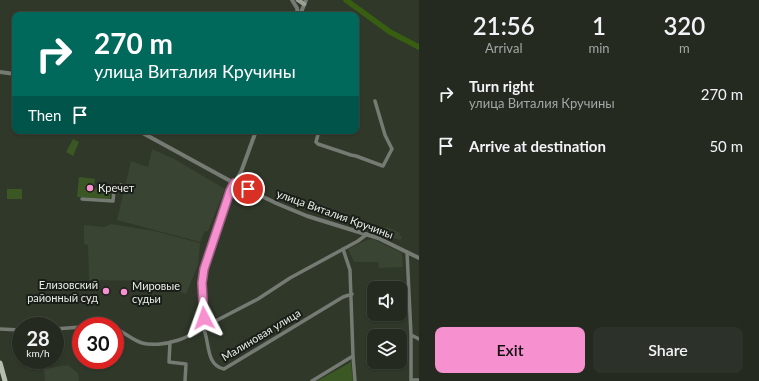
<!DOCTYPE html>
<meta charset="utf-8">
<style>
:root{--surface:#242a20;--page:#2c3229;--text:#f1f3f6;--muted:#a3a7a5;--line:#41463e;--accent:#f690cf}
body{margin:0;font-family:Lato,sans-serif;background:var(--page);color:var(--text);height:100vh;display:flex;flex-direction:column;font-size:15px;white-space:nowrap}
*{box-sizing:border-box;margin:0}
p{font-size:13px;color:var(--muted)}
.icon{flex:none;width:22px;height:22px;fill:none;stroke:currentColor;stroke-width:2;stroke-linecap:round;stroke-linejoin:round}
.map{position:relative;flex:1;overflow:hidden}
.details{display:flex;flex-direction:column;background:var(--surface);width:340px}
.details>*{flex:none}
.guide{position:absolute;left:12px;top:12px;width:347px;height:122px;border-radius:8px;box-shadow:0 1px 3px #0004,0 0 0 1px var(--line);background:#00695c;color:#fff;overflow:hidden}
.controls{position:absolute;left:367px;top:281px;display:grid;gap:8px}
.controls a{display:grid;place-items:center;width:40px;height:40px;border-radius:8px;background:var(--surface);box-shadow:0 1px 3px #0004,0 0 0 1px var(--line);font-size:20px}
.speed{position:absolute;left:12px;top:317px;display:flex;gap:8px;font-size:20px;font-weight:700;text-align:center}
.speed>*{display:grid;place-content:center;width:52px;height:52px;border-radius:50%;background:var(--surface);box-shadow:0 1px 3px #0004,0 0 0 1px var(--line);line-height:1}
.speed small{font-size:10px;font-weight:400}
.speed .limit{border:6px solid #d22;background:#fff;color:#111}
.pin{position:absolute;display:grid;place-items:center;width:34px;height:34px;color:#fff;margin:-17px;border:2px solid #fff;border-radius:50%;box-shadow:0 1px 4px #0007}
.me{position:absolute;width:44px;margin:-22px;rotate:356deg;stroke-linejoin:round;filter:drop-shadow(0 0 3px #0008)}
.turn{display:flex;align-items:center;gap:14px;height:84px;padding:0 16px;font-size:18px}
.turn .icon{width:52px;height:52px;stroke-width:2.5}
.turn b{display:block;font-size:28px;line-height:34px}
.then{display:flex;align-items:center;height:38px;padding:0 16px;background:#0003;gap:8px;font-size:15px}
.eta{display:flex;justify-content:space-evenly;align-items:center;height:68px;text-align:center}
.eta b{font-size:24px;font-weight:600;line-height:28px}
.primary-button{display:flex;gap:8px;margin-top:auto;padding:8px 16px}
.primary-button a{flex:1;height:46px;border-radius:8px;background:var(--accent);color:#111;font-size:16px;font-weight:600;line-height:46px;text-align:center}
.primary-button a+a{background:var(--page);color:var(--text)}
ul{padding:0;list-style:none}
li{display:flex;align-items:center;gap:12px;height:52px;padding:0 16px}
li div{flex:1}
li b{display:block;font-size:15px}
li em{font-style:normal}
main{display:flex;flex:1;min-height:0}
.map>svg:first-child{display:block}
.built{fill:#3a4432}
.green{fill:#3a5724}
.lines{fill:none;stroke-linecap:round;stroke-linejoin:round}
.river{stroke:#375e11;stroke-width:5.5}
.minor{stroke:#757a73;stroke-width:3.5}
.tertiary{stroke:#757a73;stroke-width:4}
.secondary{stroke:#99a095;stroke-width:4.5}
.primary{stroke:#b5beaf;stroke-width:5}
.route-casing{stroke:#a05e87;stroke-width:10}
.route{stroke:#f690cf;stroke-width:7}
.poi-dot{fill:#f690cf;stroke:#1a1e18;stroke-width:1.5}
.labels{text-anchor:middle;stroke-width:4;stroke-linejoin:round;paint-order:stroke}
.poi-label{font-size:11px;fill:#e9eee6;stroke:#1a1e18;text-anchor:start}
.street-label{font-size:11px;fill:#e9eee6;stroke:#1a1e18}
</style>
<main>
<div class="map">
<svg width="419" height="381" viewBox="0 0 419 381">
<rect width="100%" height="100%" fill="#30382a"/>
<path class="built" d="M152 149 176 160 225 189 208 231H205L200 242 117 220 131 161 148 167Z
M111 224 154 231 151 264 154 231 200 243 198 265 186 294 150 281 89 280 88 245 84 244V225L104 227Z
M387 227 400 233 399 235 402 237 400 240 385 235 384 236 380 233 381 230Z
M373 239 402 253 403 267 379 268 378 262H354L348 249 367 240Z
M68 365 78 373 79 381H45L44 369Z"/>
<path class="green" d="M73 139 79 142 73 156 66 152Z
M79 177 95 179 94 188 111 189 110 199 77 197Z
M7 189H22V199H7Z
M351 362 353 381H316H317Z"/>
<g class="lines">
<path class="river" d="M346 0 390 32 419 47"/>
<path class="minor" d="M319 131 316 142 318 144 351 155 356 156 383 166 392 149 385 135 375 101
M82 199 113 201 114 190 121 185
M407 252 411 335V380H419
M103 326H108
M203 327C210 341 205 365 224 369L343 297 352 294
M115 328C124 332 132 340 142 343 159 348 200 339 204 318 206 304 201 286 204 269L234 183
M202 328 258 299 290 278 358 241 367 234
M0 329 21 330
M55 329 81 327
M411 335 419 339
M170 342 169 362 186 364 185 381
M353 356 355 381
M312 381 353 356 350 270 343 249"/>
<path class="tertiary" d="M292 0 297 8 298 15
M300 15 306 0
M0 72 15 74
M139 131 234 183 278 204 307 216 378 238 419 258
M234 183 241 172 256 131"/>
<path class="secondary" d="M298 0 304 4
M204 318 213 322"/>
<path class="primary" d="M0 363 5 381"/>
</g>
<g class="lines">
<defs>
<path id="route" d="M204 318 202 283 204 269 230 191 234 183 248 189"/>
</defs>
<use href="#route" class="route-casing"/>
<use href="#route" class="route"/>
</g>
<g class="poi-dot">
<circle cx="90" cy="188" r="4"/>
<circle cx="106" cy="291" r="4"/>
<circle cx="124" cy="292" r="4"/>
</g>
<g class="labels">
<g class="poi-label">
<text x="98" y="192">Кречет</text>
<text x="98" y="289" text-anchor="end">Елизовский<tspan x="98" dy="13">районный суд</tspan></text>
<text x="132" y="290">Мировые<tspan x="132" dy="13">судьи</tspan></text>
</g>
<g class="street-label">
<text transform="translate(335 214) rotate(20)" y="4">улица Виталия Кручины</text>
<text transform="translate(261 335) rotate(-31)" y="4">Малиновая улица</text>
</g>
</g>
</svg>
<div class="controls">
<a><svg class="icon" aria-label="sound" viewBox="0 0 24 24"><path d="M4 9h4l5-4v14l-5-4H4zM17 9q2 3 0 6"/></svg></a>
<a><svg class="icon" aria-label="layers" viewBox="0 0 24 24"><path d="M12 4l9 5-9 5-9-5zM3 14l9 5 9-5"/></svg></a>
</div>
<div class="speed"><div>28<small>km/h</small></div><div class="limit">30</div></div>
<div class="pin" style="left:248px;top:189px;background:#d93025"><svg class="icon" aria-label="arrive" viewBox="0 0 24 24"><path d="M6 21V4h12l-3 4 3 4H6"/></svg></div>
<svg class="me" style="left:204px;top:318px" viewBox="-20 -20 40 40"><path d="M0-17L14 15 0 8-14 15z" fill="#f690cf" stroke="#fff" stroke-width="4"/></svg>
<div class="guide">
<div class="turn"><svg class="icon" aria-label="right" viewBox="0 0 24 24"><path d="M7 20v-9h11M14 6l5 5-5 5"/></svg><div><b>270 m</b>улица Виталия Кручины</div></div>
<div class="then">Then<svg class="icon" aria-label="arrive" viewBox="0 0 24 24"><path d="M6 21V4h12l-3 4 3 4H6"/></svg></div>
</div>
</div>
<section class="details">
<div class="eta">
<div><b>21:56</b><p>Arrival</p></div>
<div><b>1</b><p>min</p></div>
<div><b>320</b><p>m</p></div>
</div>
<ul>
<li><svg class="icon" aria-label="right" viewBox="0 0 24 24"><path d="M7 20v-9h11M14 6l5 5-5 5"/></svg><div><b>Turn right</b><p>улица Виталия Кручины</p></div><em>270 m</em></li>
<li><svg class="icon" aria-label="arrive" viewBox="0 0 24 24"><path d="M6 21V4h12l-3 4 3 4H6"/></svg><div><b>Arrive at destination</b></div><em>50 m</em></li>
</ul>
<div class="primary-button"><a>Exit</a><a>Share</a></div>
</section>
</main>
